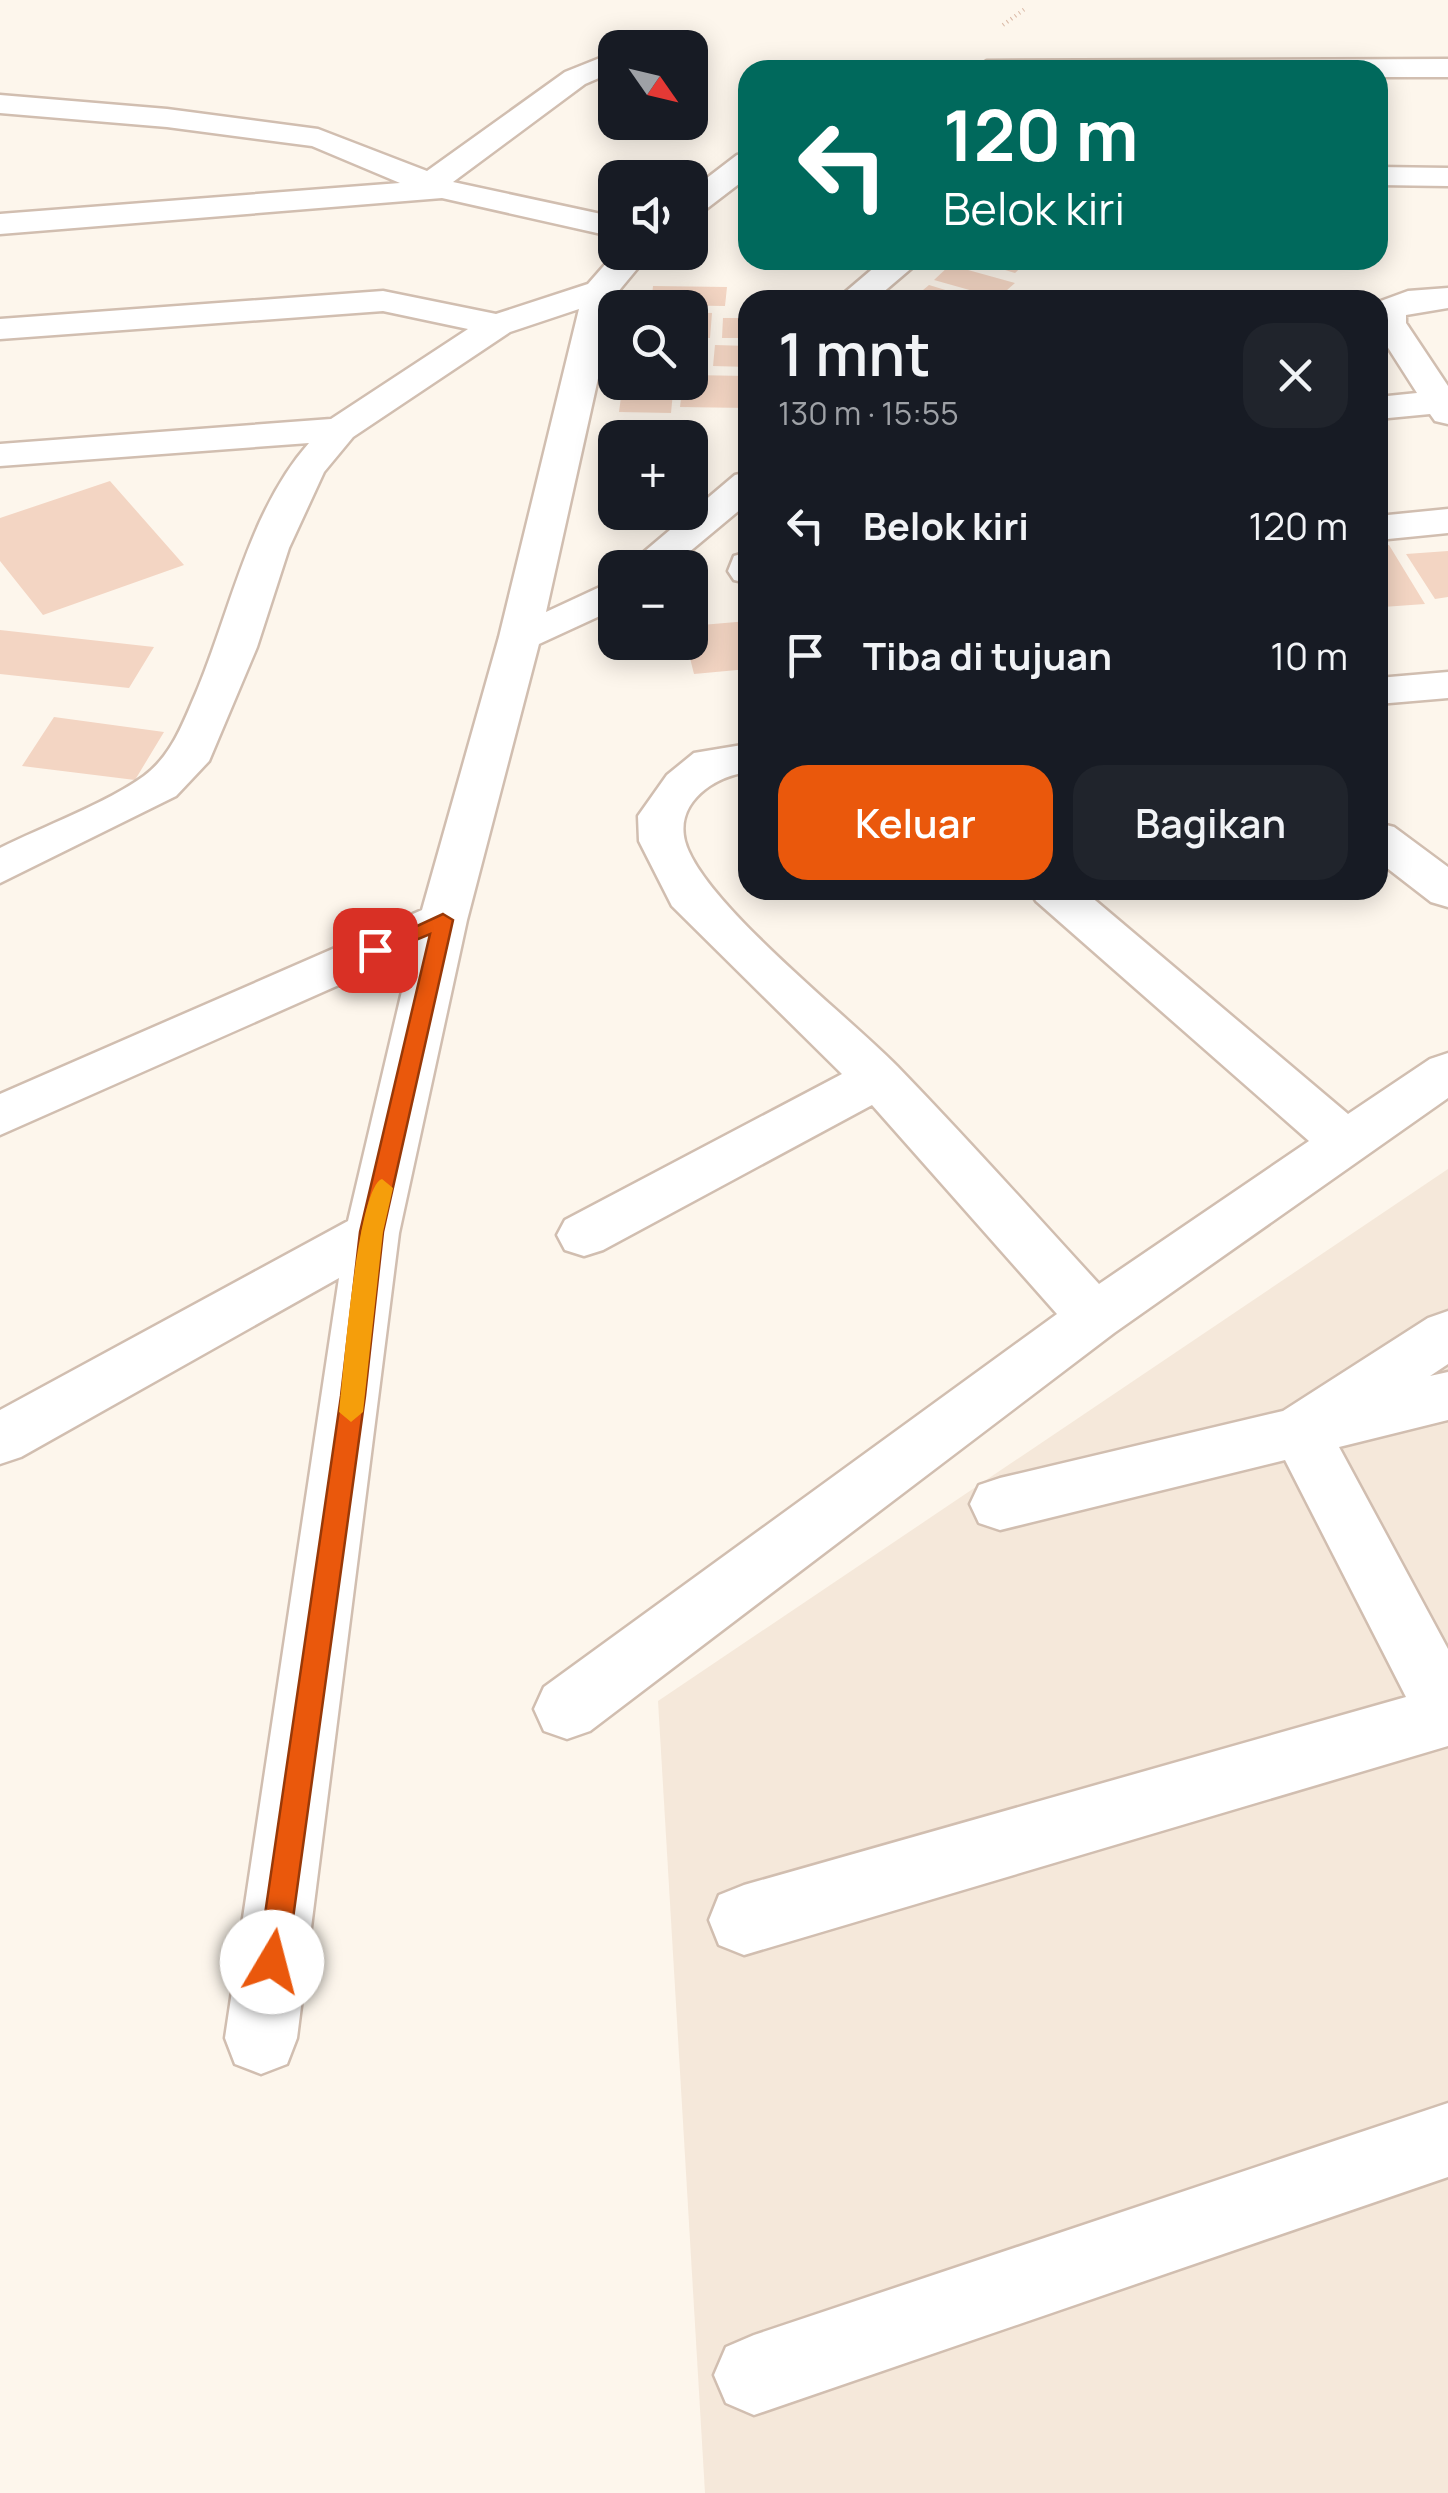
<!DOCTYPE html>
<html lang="id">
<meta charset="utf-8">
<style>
:root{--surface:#171b24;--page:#20242c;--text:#f1f3f6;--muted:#9ea1a6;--accent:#ea580c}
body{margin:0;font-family:Manrope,sans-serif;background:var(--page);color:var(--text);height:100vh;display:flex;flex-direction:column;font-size:38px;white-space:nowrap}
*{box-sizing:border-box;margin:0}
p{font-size:32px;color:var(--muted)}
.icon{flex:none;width:55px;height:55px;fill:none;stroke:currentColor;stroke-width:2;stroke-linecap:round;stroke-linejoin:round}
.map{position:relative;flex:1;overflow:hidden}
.sheet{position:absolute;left:738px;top:290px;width:650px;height:610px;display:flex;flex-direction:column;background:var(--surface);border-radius:30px;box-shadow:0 5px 25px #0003}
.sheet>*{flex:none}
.guide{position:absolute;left:738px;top:60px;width:650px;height:210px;border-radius:30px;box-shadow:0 5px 25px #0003;background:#00695c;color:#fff;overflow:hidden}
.needle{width:65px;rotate:124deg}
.tools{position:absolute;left:598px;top:30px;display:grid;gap:20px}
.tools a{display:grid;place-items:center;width:110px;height:110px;border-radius:20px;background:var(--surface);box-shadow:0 5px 25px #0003;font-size:50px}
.pin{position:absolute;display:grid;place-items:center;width:85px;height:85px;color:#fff;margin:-42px;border-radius:20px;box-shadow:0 5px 15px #0006}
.me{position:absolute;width:110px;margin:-55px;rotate:8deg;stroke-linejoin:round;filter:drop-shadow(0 0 8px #0008)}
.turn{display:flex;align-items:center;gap:35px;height:210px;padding:0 40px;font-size:45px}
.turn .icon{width:130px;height:130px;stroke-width:2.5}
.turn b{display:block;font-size:70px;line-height:85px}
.round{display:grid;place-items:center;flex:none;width:105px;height:105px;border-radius:30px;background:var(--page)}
.overview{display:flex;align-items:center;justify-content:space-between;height:170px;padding:0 40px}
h1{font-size:60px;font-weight:600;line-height:75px}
.button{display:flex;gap:20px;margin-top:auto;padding:20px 40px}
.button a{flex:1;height:115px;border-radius:30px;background:var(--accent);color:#fff;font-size:40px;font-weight:600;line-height:115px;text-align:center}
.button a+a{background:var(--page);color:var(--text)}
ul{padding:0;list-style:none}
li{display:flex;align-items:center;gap:30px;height:130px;padding:0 40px}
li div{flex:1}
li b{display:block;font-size:38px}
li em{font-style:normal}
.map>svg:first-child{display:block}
.residential{fill:#f5e8da}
.building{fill:#f3d5c3}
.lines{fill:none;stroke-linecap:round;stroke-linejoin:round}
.minor-casing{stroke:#d1beb0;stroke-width:5}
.path{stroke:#d9b8a5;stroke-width:4;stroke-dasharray:1 4;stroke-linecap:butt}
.minor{fill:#fff;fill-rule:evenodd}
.route{fill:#ea580c;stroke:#983908;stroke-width:2.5}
.slow{fill:#f59e0b}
</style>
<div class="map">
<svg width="1448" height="2493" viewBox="0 0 1448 2493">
<rect width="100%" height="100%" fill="#fdf6ec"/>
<path class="residential" d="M1448 1169V2493H705L658 1701Z"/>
<path class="building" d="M972 260H1024L1028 261 1015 273Z
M950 265 1015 283 998 298 934 280Z
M929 285 975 299V300H911Z
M653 286 727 287 725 306 651 305Z
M690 312 712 313 710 338 690 337Z
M723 318H748V338H722Z
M690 342H707L705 370 690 369Z
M715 345 748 346V367L713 366Z
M690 375 748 376V408L680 407 683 382H690Z
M623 382H674L671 413 619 412Z
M110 481 184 565 43 615 0 561V518Z
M1389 545 1425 604 1383 607 1378 598V546Z
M1448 551V597L1435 599 1406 554Z
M748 621V669L694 674 686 642H690V626Z
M0 630 154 647 129 688 0 674Z
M54 717 164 732 135 780 22 766Z"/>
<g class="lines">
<defs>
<path id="minor" d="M615 52V71L585 84 453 182 615 217V237L442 198 0 234V214L400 183 312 146 167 127 0 113V95L167 109 318 129 427 171 565 72Z
M1448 59V77H1378V70H972L987 61Z
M748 153V177L701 213 690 216V191L737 155Z
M1378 167 1448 168V186L1378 185Z
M616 252H651L617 293 546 612 615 580V609L539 644 467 920 399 1233 297 2038 287 2064 261 2074 235 2064 225 2038 339 1278 21 1457 0 1464V1410L348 1221 411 953 0 1135V1094L422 910 499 637 579 309 510 332 353 437 324 472 289 548 257 647 209 761 176 796 0 883V848C42 827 107 803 144 776 172 755 183 723 196 693 231 610 249 511 309 443L0 466V444L331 419 468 329 383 311 0 339V319L383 291 496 314 588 284Z
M883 260H921L874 300H836Z
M1448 288V308L1406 315V323L1448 386V424L1435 421 1430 414 1378 419V397L1417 393 1378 332V302L1408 291Z
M748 472V503L670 568H625L735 475Z
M1448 509V533L1378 540V516Z
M748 552V583L734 580 728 571 734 556Z
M1448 672V698L1378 704V678Z
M748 744V772C715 776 675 802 685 841 701 901 848 1016 897 1066 966 1137 1032 1211 1099 1284L1309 1141 1036 901 1029 890H1083L1348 1114 1430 1059 1448 1053V1098L1114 1333 590 1731 567 1739 544 1731 534 1709 544 1687 1057 1314 872 1105 603 1250 584 1256 565 1250 557 1235 565 1220 842 1074 672 906 639 841 638 816 667 775 694 753Z
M1378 823 1394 827 1448 867V907L1431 902 1378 861Z
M1448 1311V1364L1430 1376 1448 1372V1420L1339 1447 1448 1649V1746L744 1955 719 1945 709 1920 719 1895 744 1885 1406 1697 1285 1460 1000 1530 979 1523 970 1504 979 1485 1000 1478 1283 1411 1428 1318Z
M1448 2103V2177L754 2415 726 2403 714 2375 726 2347 754 2335Z"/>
</defs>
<use href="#minor" class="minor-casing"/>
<path class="path" d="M1003 25 1026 8"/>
<use href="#minor" class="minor"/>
</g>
<path class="route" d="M443 914 453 920 383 1232 365 1396 287 1962 283 1973 272 1977 262 1973 258 1962 341 1396 360 1232 430 934 375 957 365 950Z"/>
<path class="slow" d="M382 1179 393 1188 383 1232 363 1412 351 1422 339 1412C343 1378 357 1187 382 1179Z"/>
</svg>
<div class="tools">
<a><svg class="needle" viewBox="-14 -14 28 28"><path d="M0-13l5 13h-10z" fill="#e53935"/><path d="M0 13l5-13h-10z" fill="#9ea1a6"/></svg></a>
<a><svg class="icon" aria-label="sound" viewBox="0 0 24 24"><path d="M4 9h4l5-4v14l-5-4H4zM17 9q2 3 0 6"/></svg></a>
<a><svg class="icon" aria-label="search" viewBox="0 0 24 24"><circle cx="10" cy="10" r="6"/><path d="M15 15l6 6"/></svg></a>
<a>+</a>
<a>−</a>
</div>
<div class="pin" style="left:375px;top:950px;background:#d93025"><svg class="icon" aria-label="arrive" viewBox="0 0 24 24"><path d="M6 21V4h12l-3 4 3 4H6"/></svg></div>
<svg class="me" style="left:272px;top:1962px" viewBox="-20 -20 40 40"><circle r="19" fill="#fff"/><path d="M0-13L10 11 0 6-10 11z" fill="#ea580c"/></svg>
<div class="guide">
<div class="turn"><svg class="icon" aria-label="left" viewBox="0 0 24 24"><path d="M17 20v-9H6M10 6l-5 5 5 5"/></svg><div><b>120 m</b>Belok kiri</div></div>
</div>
<section class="sheet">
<div class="overview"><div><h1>1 mnt</h1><p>130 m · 15:55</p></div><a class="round"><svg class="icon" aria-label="close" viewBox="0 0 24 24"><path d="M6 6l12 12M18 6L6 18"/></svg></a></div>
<ul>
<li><svg class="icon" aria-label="left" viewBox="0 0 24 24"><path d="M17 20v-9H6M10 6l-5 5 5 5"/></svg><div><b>Belok kiri</b></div><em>120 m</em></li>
<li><svg class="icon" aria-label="arrive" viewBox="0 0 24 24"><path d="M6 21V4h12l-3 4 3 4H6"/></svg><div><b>Tiba di tujuan</b></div><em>10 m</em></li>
</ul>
<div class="button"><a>Keluar</a><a>Bagikan</a></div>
</section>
</div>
